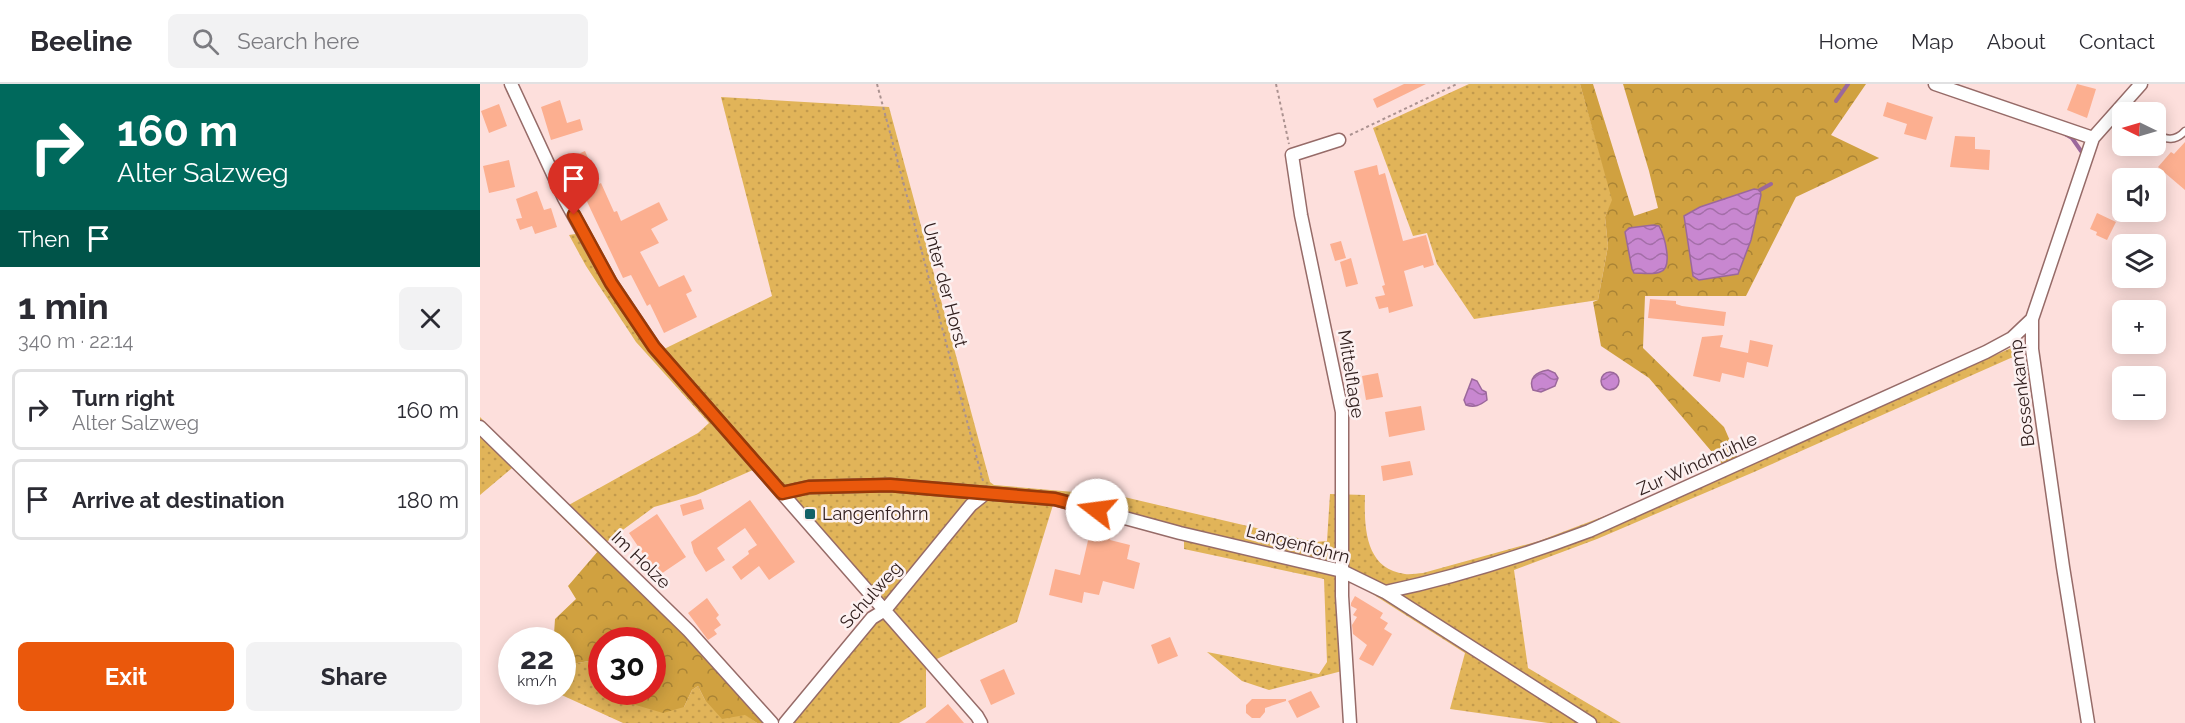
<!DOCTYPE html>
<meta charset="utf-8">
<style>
:root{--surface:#fff;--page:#f2f2f3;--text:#2b2b33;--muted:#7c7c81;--line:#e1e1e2;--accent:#ea580c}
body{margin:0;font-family:Raleway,sans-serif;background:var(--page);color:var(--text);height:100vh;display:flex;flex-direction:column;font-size:22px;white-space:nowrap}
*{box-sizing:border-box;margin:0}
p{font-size:20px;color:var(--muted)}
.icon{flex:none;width:33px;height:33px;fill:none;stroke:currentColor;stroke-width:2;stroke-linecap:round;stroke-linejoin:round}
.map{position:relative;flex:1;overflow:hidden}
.drawer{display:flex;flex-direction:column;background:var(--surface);width:480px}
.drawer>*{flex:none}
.banner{background:#00695c;color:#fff;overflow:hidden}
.needle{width:39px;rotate:275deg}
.fabs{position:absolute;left:1632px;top:18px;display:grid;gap:12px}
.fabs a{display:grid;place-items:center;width:54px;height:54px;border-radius:9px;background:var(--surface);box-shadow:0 3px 15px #0003;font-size:30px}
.speed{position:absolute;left:18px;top:543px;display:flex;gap:12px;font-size:30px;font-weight:700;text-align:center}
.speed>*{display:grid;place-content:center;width:78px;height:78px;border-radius:50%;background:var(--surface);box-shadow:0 3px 15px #0003;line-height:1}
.speed small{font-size:15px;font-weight:400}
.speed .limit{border:9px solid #d22;background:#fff;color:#111}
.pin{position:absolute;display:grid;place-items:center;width:51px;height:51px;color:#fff;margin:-62px -26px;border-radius:50% 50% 50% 0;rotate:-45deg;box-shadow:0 0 6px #0007}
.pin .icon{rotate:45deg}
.me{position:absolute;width:66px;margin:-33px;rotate:285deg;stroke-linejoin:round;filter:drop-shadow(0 0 4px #0008)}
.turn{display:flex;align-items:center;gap:21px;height:126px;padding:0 18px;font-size:27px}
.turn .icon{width:78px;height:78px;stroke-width:2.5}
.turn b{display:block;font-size:42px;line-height:51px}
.then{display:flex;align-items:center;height:57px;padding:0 18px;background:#0003;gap:12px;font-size:22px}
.round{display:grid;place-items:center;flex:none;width:63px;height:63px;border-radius:9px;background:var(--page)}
.summary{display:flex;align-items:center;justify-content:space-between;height:102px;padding:0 18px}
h1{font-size:36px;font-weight:700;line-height:45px}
.action{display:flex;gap:12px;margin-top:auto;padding:12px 18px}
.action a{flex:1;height:69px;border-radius:9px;background:var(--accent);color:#fff;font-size:24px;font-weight:700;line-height:69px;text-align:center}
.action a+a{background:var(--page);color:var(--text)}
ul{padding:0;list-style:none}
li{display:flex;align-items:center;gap:18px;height:81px;margin:0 12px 9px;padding:0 6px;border:3px solid var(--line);border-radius:9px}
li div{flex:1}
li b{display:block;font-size:22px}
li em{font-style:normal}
header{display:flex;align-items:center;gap:36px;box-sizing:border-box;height:84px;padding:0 30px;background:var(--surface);border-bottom:2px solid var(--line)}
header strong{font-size:28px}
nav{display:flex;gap:33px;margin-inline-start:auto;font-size:21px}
.search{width:420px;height:54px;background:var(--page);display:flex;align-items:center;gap:15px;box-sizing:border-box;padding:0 21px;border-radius:9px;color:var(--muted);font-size:22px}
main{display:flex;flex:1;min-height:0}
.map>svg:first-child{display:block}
.grass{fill:url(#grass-dots)}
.forest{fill:url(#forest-crowns)}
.water{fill:url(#water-waves);stroke:#9b689b;stroke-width:1.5}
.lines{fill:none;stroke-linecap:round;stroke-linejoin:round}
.stream{stroke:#9b689b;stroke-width:4}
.building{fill:#fcaf90}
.service-casing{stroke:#966b68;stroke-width:9}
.minor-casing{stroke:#966b68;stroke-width:15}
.path{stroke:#ab9290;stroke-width:2;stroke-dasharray:3 3;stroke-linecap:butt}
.service{stroke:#fff;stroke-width:6}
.minor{stroke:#fff;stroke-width:12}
.route-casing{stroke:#983908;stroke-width:15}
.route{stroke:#ea580c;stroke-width:10}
.poi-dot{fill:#126268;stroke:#fcf1f1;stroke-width:2}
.labels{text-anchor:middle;stroke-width:5;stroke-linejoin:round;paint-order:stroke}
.street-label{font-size:18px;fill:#32201f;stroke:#fcf1f1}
.poi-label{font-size:18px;fill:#32201f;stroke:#fcf1f1;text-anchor:start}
</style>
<header>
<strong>Beeline</strong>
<div class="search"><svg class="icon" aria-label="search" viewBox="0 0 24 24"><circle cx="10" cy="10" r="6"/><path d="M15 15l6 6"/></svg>Search here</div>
<nav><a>Home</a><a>Map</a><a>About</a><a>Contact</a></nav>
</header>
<main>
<section class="drawer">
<div class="banner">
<div class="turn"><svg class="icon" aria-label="right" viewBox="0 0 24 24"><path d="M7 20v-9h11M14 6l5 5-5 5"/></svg><div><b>160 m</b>Alter Salzweg</div></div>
<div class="then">Then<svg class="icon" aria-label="arrive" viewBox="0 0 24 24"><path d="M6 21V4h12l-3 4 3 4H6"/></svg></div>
</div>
<div class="summary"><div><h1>1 min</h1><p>340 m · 22:14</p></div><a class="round"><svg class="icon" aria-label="close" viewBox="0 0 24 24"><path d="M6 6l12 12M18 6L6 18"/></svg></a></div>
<ul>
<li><svg class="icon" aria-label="right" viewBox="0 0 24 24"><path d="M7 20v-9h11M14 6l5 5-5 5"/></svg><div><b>Turn right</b><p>Alter Salzweg</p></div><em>160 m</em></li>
<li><svg class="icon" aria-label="arrive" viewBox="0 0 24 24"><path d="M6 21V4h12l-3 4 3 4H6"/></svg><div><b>Arrive at destination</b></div><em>180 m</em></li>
</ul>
<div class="action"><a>Exit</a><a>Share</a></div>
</section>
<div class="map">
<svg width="1705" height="639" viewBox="0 0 1705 639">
<defs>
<pattern id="grass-dots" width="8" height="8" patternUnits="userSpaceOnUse" patternTransform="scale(1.5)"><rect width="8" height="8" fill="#e1b459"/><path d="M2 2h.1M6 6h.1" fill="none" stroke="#c29a4d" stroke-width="1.8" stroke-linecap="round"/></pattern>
<pattern id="forest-crowns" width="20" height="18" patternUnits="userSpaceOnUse" patternTransform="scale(1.5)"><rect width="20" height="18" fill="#d0a140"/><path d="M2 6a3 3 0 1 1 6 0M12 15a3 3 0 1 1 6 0" fill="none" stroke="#a98335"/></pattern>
<pattern id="water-waves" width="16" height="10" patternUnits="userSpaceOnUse" patternTransform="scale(1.5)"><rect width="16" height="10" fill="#c887d0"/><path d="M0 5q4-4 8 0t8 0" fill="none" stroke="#a36ea8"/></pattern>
</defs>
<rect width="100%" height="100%" fill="#fddfdc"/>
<path class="grass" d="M989 0H1100L1133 116 1125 133 1128 162 1118 216 994 235 957 180 947 149 933 152 893 44Z
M241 13 409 23 510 398 514 401 640 412 835 458 847 457 850 410 885 411C884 443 885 485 925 490 930 491 938 489 943 489L1059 457 1143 425 1177 411 1339 335 1342 348 1538 261 1542 269 1274 388 1117 455 1034 486 1048 584 1141 639H1068L970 625 985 569 877 500 859 493 862 587 789 606 762 597 727 568 839 590 847 578 844 495 704 465V456L573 421 537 538 446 580V623L419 639H298L396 521 273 386 216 411 174 423 125 459 117 468 32 384 0 411V333L87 422 218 349 229 339 156 258 106 182 89 151 102 149 180 267 292 212Z
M109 577 121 595 122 608H133L142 617 204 623 212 606 218 602 225 616 266 631 277 639H143L75 608H82L83 586 86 581Z"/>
<path class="forest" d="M1100 0H1113L1154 132 1178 124 1169 87 1143 0H1386L1351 51 1399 74 1316 113 1266 212H1165L1163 264 1244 343 1257 373 1243 381 1169 294 1121 262 1113 218 1118 216 1128 162 1125 133 1132 116Z
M125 459 284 639H277L265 631 242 635 225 616 218 602 212 606 204 623 183 629 142 617 133 608H172V556H122L121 595 109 577 86 581 83 570 82 556H77L74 550 75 535 96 515 88 502Z"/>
<path class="water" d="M1274 105 1280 106 1281 111 1271 156 1258 190 1219 196 1213 192 1204 132 1220 123Z
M1173 141 1179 142C1184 151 1194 184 1180 188 1173 191 1162 189 1154 189L1152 185 1145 148 1149 144Z
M1068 286 1075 289 1078 294 1075 302 1061 308 1053 306C1048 294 1056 288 1068 286Z
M1121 297a9 9 0 1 1 18 0a9 9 0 1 1-18 0Z
M992 295 997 297 1002 306 1006 308 1007 316C1000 321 995 324 986 321L984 316Z"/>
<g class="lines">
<path class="stream" d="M1356 17 1368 0
M1585 50 1592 54 1601 67
M1280 106 1291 100"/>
</g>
<path class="building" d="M924 0H946L897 24 893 15Z
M1597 0 1616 5 1607 34 1587 26Z
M80 16 87 39 100 35 103 46 71 56 61 23Z
M1407 18 1453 33 1446 56 1424 50 1427 40 1403 32Z
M19 20 27 42 9 49 1 27Z
M1475 52 1495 53V65L1510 66 1509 86 1470 83Z
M1705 58V106L1678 83 1691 68 1694 70Z
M105 67 119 100 121 99 134 128 137 127 141 137 179 118 188 136 171 145 179 159 160 168 179 203 204 191 212 207 206 210 217 233 184 249 170 220 167 222 151 191 143 194 87 75Z
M29 76 35 103 9 109 3 82Z
M897 81 899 91 905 89 923 157 946 151 954 181 944 184 943 181 924 187 933 222 909 229 908 223 899 225 895 213 905 211 902 202 905 201 874 87Z
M57 107 64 126 71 124 77 143 55 150 52 142 40 146 36 135 42 134 36 115Z
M1617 129 1636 138 1627 156 1616 151 1617 148 1610 145Z
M861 157 866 174 855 177 850 160Z
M871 174 878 200 866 203 860 178Z
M1170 215 1196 217V220L1202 222 1246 228 1244 242 1168 234Z
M1243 251 1240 263 1268 269 1270 256 1293 261 1288 283 1267 278 1264 294 1242 289 1240 298 1213 292 1222 253Z
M898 289 903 313 886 316 882 292Z
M941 322 945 346 909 353 905 328Z
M930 377 933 391 903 397 901 382Z
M221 415 224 425 203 432 200 421Z
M270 416 315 478 289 496 279 482 261 496 252 483 269 470 268 467 277 461 265 444 237 464 245 476 226 488 214 469 211 458Z
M177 430 206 473 178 492 149 449Z
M613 435 634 440 630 456 650 461 647 475 660 479 654 505 623 497 619 511 604 508 602 519 569 511 575 485 600 491Z
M875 512 903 529 900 534 908 539 904 545 912 550 893 582 879 575 887 561 873 550 872 541 877 533 873 531 877 525 871 522V519Z
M227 514 239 531 236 534 241 541 234 546 237 550 228 556 208 529Z
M690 553 698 572 678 580 671 561Z
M524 585 535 610 511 621 500 596Z
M831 607 840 623 817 634 808 617Z
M772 615H806V617L785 624V628L780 634H772L766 629V621Z
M468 620 484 639H445Z"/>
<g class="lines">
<defs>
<path id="service" d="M1676 49C1686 57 1696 57 1705 47"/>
<path id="minor" d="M31 0 84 114 131 199 174 263 497 632 501 639
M1455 0 1613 54
M859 56 812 71 821 131 862 328V512L870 639
M0 343 209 547 292 639
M302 409 329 403 410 401 575 415 700 449 862 487 905 508 1110 639
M905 508C972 494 1045 471 1109 447L1506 268 1532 254 1552 235
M305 639 392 534 405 526 491 421 506 409
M1608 639 1583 483 1552 265V235L1613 54 1661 0"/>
</defs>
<use href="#service" class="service-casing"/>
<use href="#minor" class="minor-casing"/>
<path class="path" d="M397 0 503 397
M796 0 809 60
M870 51 977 0"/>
<use href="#service" class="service"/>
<use href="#minor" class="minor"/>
</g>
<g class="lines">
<defs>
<path id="route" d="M94 131 131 199 174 263 302 409 329 403 410 401 575 415 617 426"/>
</defs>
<use href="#route" class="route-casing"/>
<use href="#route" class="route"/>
</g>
<rect class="poi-dot" x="324" y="424" width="12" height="12" rx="3"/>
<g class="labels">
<g class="street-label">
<text transform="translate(465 201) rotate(75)" y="6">Unter der Horst</text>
<text transform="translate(871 290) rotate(81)" y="6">Mittelflage</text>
<text transform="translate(1542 309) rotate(-97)" y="6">Bossenkamp</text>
<text transform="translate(1217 380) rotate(-24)" y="6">Zur Windmühle</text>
<text transform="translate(818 460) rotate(15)" y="6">Langenfohrn</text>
<text transform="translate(161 476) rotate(44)" y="6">Im Holze</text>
<text transform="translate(391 511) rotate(-48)" y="6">Schulweg</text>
</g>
<g class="poi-label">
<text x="342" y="436">Langenfohrn</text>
</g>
</g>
</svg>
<div class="fabs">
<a><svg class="needle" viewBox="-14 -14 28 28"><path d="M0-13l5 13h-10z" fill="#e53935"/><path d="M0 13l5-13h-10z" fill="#7c7c81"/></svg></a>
<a><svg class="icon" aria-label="sound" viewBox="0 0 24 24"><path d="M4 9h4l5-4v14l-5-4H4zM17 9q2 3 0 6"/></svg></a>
<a><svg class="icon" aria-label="layers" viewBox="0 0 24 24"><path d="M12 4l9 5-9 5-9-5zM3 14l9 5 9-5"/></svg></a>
<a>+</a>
<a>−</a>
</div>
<div class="speed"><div>22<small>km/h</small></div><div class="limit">30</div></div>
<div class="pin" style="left:94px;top:131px;background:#d93025"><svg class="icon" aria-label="arrive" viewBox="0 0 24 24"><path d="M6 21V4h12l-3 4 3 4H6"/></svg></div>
<svg class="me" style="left:617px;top:426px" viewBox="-20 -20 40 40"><circle r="19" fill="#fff"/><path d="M0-13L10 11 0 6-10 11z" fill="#ea580c"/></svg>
</div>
</main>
